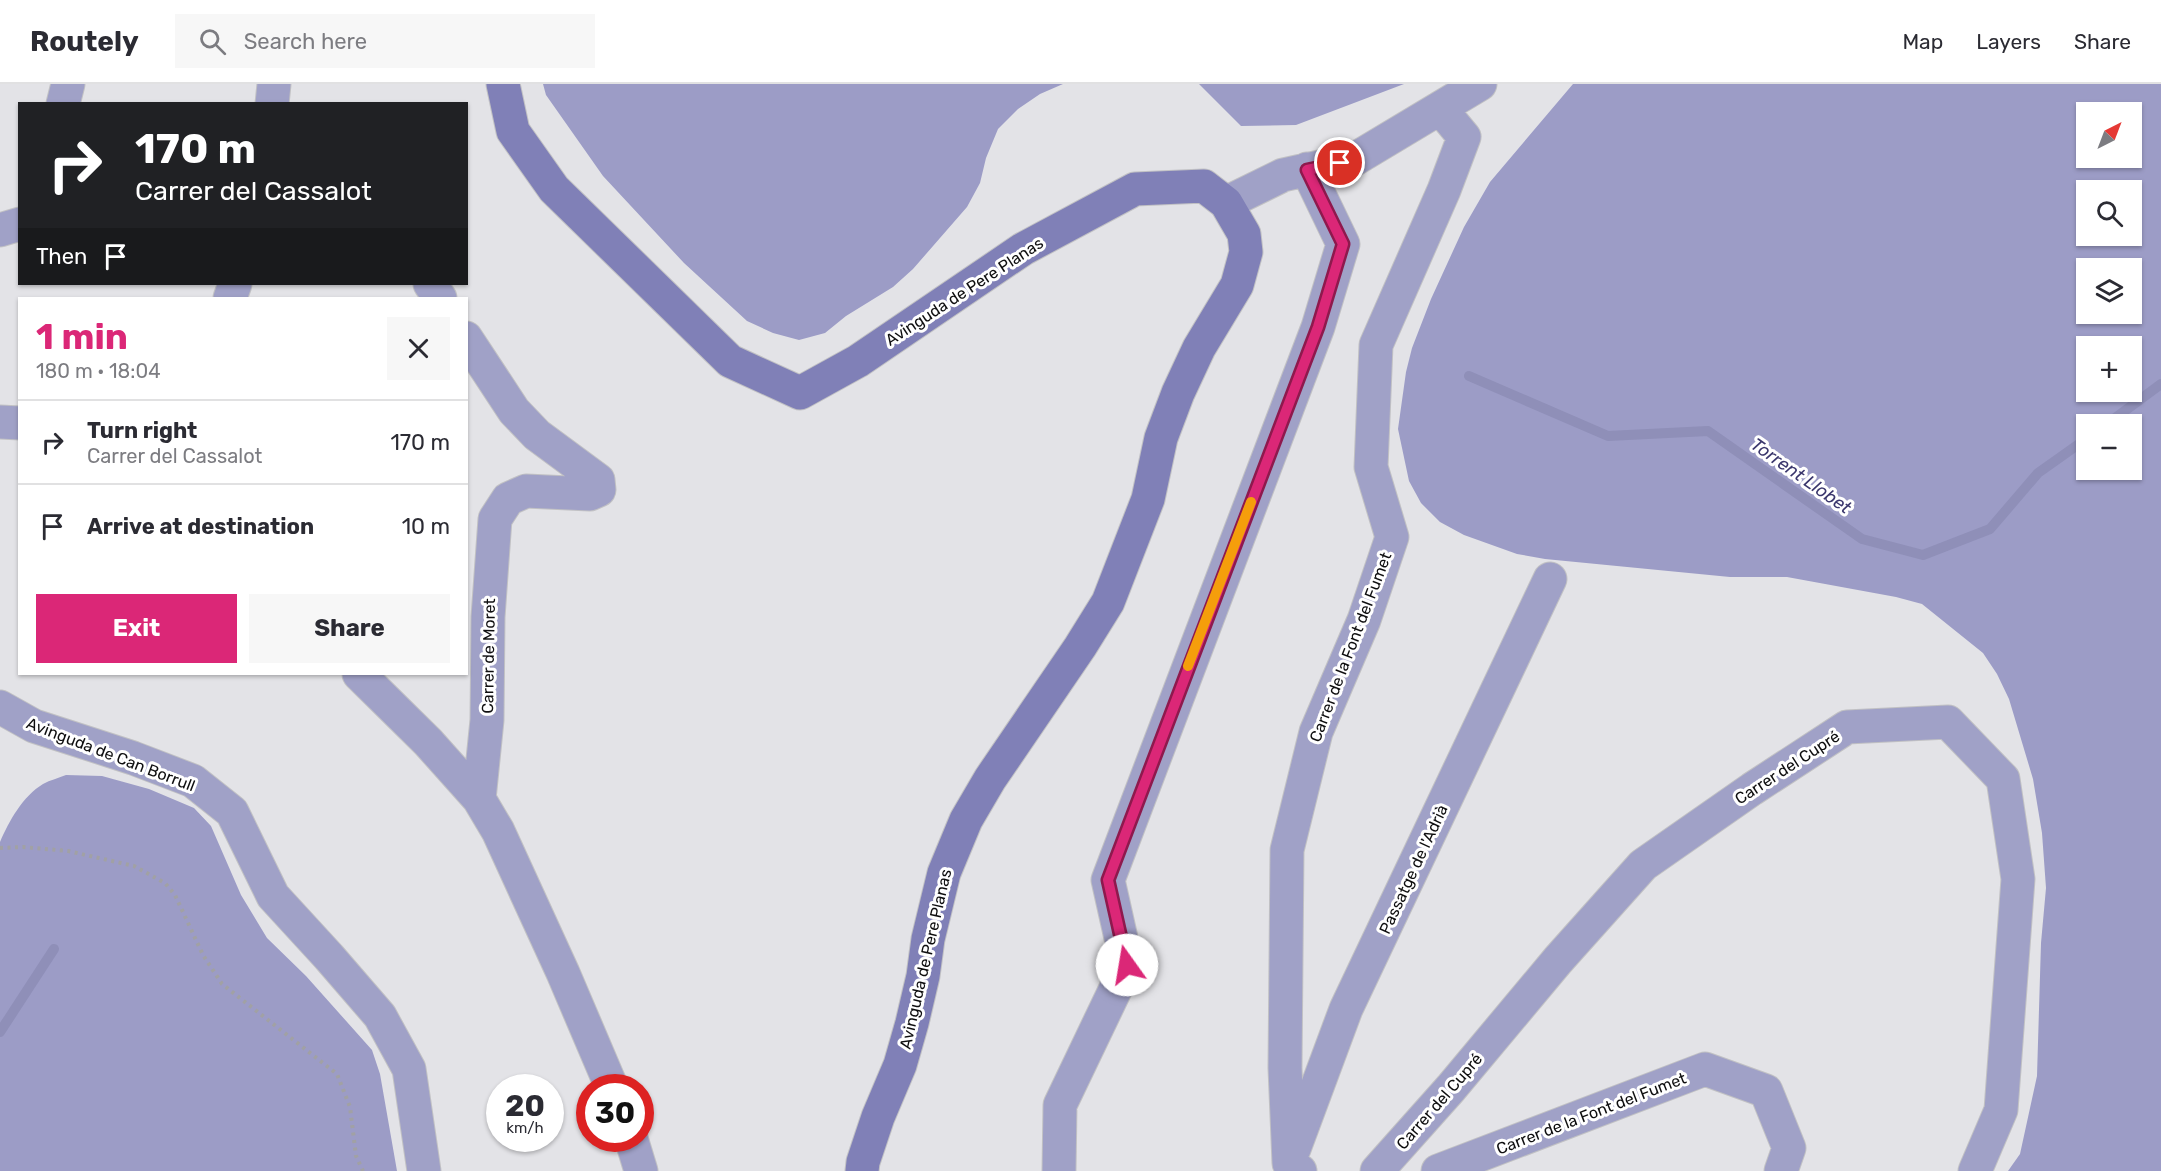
<!DOCTYPE html>
<meta charset="utf-8">
<style>
:root{--surface:#fff;--page:#f7f7f7;--text:#2b2b33;--muted:#7c7c81;--line:#e1e1e2;--accent:#db2777}
body{margin:0;font-family:Rubik,sans-serif;background:var(--page);color:var(--text);height:100vh;display:flex;flex-direction:column;font-size:22px;white-space:nowrap}
*{box-sizing:border-box;margin:0}
p{font-size:20px;color:var(--muted)}
.icon{flex:none;width:33px;height:33px;fill:none;stroke:currentColor;stroke-width:2;stroke-linecap:round;stroke-linejoin:round}
.map{position:relative;flex:1;overflow:hidden}
.sheet{position:absolute;left:18px;top:213px;width:450px;height:378px;display:flex;flex-direction:column;background:var(--surface);border-radius:0px;box-shadow:0 2px 4px #0004}
.sheet>*{flex:none}
.guide{position:absolute;left:18px;top:18px;width:450px;height:183px;border-radius:0px;box-shadow:0 2px 4px #0004;background:#202124;color:#fff;overflow:hidden}
.needle{width:39px;rotate:42deg}
.controls{position:absolute;left:2076px;top:18px;display:grid;gap:12px}
.controls a{display:grid;place-items:center;width:66px;height:66px;border-radius:0px;background:var(--surface);box-shadow:0 2px 4px #0004;font-size:30px}
.speed{position:absolute;left:486px;top:990px;display:flex;gap:12px;font-size:30px;font-weight:700;text-align:center}
.speed>*{display:grid;place-content:center;width:78px;height:78px;border-radius:50%;background:var(--surface);box-shadow:0 2px 4px #0004;line-height:1}
.speed small{font-size:15px;font-weight:400}
.speed .limit{border:9px solid #d22;background:#fff;color:#111}
.pin{position:absolute;display:grid;place-items:center;width:51px;height:51px;color:#fff;margin:-26px;border:3px solid #fff;border-radius:50%;box-shadow:0 2px 6px #0007}
.me{position:absolute;width:66px;margin:-33px;rotate:347deg;stroke-linejoin:round;filter:drop-shadow(0 0 4px #0008)}
.turn{display:flex;align-items:center;gap:21px;height:126px;padding:0 18px;font-size:27px}
.turn .icon{width:78px;height:78px;stroke-width:2.5}
.turn b{display:block;font-size:42px;line-height:51px}
.then{display:flex;align-items:center;height:57px;padding:0 18px;background:#0003;gap:12px;font-size:22px}
.round{display:grid;place-items:center;flex:none;width:63px;height:63px;border-radius:0px;background:var(--page)}
.overview{display:flex;align-items:center;justify-content:space-between;height:102px;padding:0 18px}
h1{font-size:36px;font-weight:700;line-height:45px;color:var(--accent)}
.primary-button{display:flex;gap:12px;margin-top:auto;padding:12px 18px}
.primary-button a{flex:1;height:69px;border-radius:0px;background:var(--accent);color:#fff;font-size:24px;font-weight:700;line-height:69px;text-align:center}
.primary-button a+a{background:var(--page);color:var(--text)}
ul{padding:0;list-style:none}
li{display:flex;align-items:center;gap:18px;height:84px;padding:0 18px;border-top:2px solid var(--line)}
li div{flex:1}
li b{display:block;font-size:22px}
li em{font-style:normal}
header{display:flex;align-items:center;gap:36px;box-sizing:border-box;height:84px;padding:0 30px;background:var(--surface);border-bottom:2px solid var(--line)}
header strong{font-size:28px}
nav{display:flex;gap:33px;margin-inline-start:auto;font-size:21px}
.search{width:420px;height:54px;background:var(--page);display:flex;align-items:center;gap:15px;box-sizing:border-box;padding:0 21px;border-radius:0px;color:var(--muted);font-size:22px}
.map>svg:first-child{display:block}
.forest{fill:#9c9cc6;fill-rule:evenodd}
.lines{fill:none;stroke-linecap:round;stroke-linejoin:round}
.stream{stroke:#8f8fb8;stroke-width:10}
.street-casing{stroke:#c1c1c4;stroke-width:35}
.secondary-casing{stroke:#c1c1c4;stroke-width:35}
.path{stroke:#a1a1a4;stroke-width:4;stroke-dasharray:3 4.5;stroke-linecap:butt}
.street{stroke:#a0a1c7;stroke-width:33}
.secondary{stroke:#8080b7;stroke-width:33}
.route-casing{stroke:#8e194d;stroke-width:15}
.route{stroke:#db2777;stroke-width:10}
.slow{stroke:#f59e0b;stroke-width:10}
.labels{text-anchor:middle;stroke-width:6;stroke-linejoin:round;paint-order:stroke}
.street-label{font-size:16px;fill:#0e0e0f;stroke:#fff}
.water-label{font-size:18px;font-style:italic;fill:#3b376d;stroke:#fff}
</style>
<header>
<strong>Routely</strong>
<div class="search"><svg class="icon" aria-label="search" viewBox="0 0 24 24"><circle cx="10" cy="10" r="6"/><path d="M15 15l6 6"/></svg>Search here</div>
<nav><a>Map</a><a>Layers</a><a>Share</a></nav>
</header>
<div class="map">
<svg width="2161" height="1087" viewBox="0 0 2161 1087">
<rect width="100%" height="100%" fill="#e3e3e7"/>
<path class="forest" d="M543 0H1063L1040 10 1018 25 998 45 986 74 980 99 967 123 913 185 893 203 846 232 825 249 799 256 773 249 747 237 684 179 603 92 546 11Z
M1199 0H1404L1296 41 1241 42Z
M1573 0H2161V1087H2008L2020 1070 2037 992 2041 859 2046 804 2042 749 2033 695 2009 615 1997 590 1983 569 1922 520 1896 513 1787 493H1730L1545 475 1517 470 1464 451 1440 438 1421 419 1409 397 1398 345 1406 288 1412 264 1431 215 1464 143 1490 98ZM2086 28H2132V74H2086ZM2086 106H2132V152H2086ZM2086 184H2132V230H2086ZM2086 262H2132V308H2086ZM2086 340H2132V386H2086Z
M66 691 102 692 149 705 194 724 211 742 241 811 267 854 306 892 372 966 380 990 397 1087H0V758C9 737 23 712 43 700 50 696 59 694 66 691Z"/>
<g class="lines">
<path class="stream" d="M1469 292 1608 352 1708 347 1862 455 1923 471 1990 445 2038 389 2086 355
M2107 340 2161 300
M0 948 54 865"/>
<defs>
<path id="street" d="M63 20 68 0
M272 20 274 0
M1226 119 1283 91 1355 75 1480 0
M0 146 20 140
M430 200 440 214
M230 214 235 200
M466 254 514 327 537 351 598 396 599 406 590 410 526 407 508 415 495 435 488 533 487 636 479 715
M0 338 20 339
M359 590 428 658 479 715 498 747 563 889 612 1004
M0 623 34 642 133 674 193 697 232 728 273 812 329 873 380 932 409 985 424 1087
M631 1054 641 1087
M1294 1065 1346 925 1550 495
M1059 1087 1060 1021 1127 881 1108 796 1318 243 1343 160 1307 85
M1300 1087 1289 1079 1285 984 1287 766 1316 648 1364 536 1392 453 1371 383 1376 261 1444 106 1464 53 1440 24
M1377 1087 1451 1004 1558 876 1643 781 1752 705 1847 643 1948 638 2003 695 2018 795 2001 1026 1975 1087
M1438 1087 1705 985 1766 1007 1789 1064 1781 1087"/>
<path id="secondary" d="M503 0 513 47 554 105 730 277 800 309 858 277 1023 165 1135 105 1204 102 1226 119 1244 150 1246 168 1237 201 1199 264 1178 309 1161 354 1148 415 1108 518 1080 563 990 695 966 736 944 789 928 855 923 892 912 939 900 981 878 1033 863 1078 862 1087"/>
</defs>
<use href="#street" class="street-casing"/>
<use href="#secondary" class="secondary-casing"/>
<path class="path" d="M0 764 23 763 68 767 134 782 165 799 175 811 203 871 222 900 337 990 350 1023 356 1072 363 1087"/>
<use href="#street" class="street"/>
<use href="#secondary" class="secondary"/>
</g>
<g class="lines">
<defs>
<path id="route" d="M1127 881 1108 796 1318 243 1343 160 1307 86 1340 79"/>
</defs>
<use href="#route" class="route-casing"/>
<use href="#route" class="route"/>
<path class="slow" d="M1188 582 1251 418"/>
</g>
<g class="labels">
<g class="street-label">
<text transform="translate(964 207) rotate(-33)" y="6">Avinguda de Pere Planas</text>
<text transform="translate(1350 563) rotate(-69)" y="6">Carrer de la Font del Fumet</text>
<text transform="translate(488 572) rotate(-89)" y="6">Carrer de Moret</text>
<text transform="translate(111 670) rotate(21)" y="6">Avinguda de Can Borrull</text>
<text transform="translate(1787 683) rotate(-33)" y="6">Carrer del Cupré</text>
<text transform="translate(1413 785) rotate(-65)" y="6">Passatge de l'Adrià</text>
<text transform="translate(925 875) rotate(-77)" y="6">Avinguda de Pere Planas</text>
<text transform="translate(1439 1017) rotate(-49)" y="6">Carrer del Cupré</text>
<text transform="translate(1591 1029) rotate(-21)" y="6">Carrer de la Font del Fumet</text>
</g>
<g class="water-label">
<text transform="translate(1801 392) rotate(35)" y="6">Torrent Llobet</text>
</g>
</g>
</svg>
<div class="controls">
<a><svg class="needle" viewBox="-14 -14 28 28"><path d="M0-13l5 13h-10z" fill="#e53935"/><path d="M0 13l5-13h-10z" fill="#7c7c81"/></svg></a>
<a><svg class="icon" aria-label="search" viewBox="0 0 24 24"><circle cx="10" cy="10" r="6"/><path d="M15 15l6 6"/></svg></a>
<a><svg class="icon" aria-label="layers" viewBox="0 0 24 24"><path d="M12 4l9 5-9 5-9-5zM3 14l9 5 9-5"/></svg></a>
<a>+</a>
<a>−</a>
</div>
<div class="speed"><div>20<small>km/h</small></div><div class="limit">30</div></div>
<div class="pin" style="left:1340px;top:79px;background:#d93025"><svg class="icon" aria-label="arrive" viewBox="0 0 24 24"><path d="M6 21V4h12l-3 4 3 4H6"/></svg></div>
<svg class="me" style="left:1127px;top:881px" viewBox="-20 -20 40 40"><circle r="19" fill="#fff"/><path d="M0-13L10 11 0 6-10 11z" fill="#db2777"/></svg>
<div class="guide">
<div class="turn"><svg class="icon" aria-label="right" viewBox="0 0 24 24"><path d="M7 20v-9h11M14 6l5 5-5 5"/></svg><div><b>170 m</b>Carrer del Cassalot</div></div>
<div class="then">Then<svg class="icon" aria-label="arrive" viewBox="0 0 24 24"><path d="M6 21V4h12l-3 4 3 4H6"/></svg></div>
</div>
<section class="sheet">
<div class="overview"><div><h1>1 min</h1><p>180 m · 18:04</p></div><a class="round"><svg class="icon" aria-label="close" viewBox="0 0 24 24"><path d="M6 6l12 12M18 6L6 18"/></svg></a></div>
<ul>
<li><svg class="icon" aria-label="right" viewBox="0 0 24 24"><path d="M7 20v-9h11M14 6l5 5-5 5"/></svg><div><b>Turn right</b><p>Carrer del Cassalot</p></div><em>170 m</em></li>
<li><svg class="icon" aria-label="arrive" viewBox="0 0 24 24"><path d="M6 21V4h12l-3 4 3 4H6"/></svg><div><b>Arrive at destination</b></div><em>10 m</em></li>
</ul>
<div class="primary-button"><a>Exit</a><a>Share</a></div>
</section>
</div>
